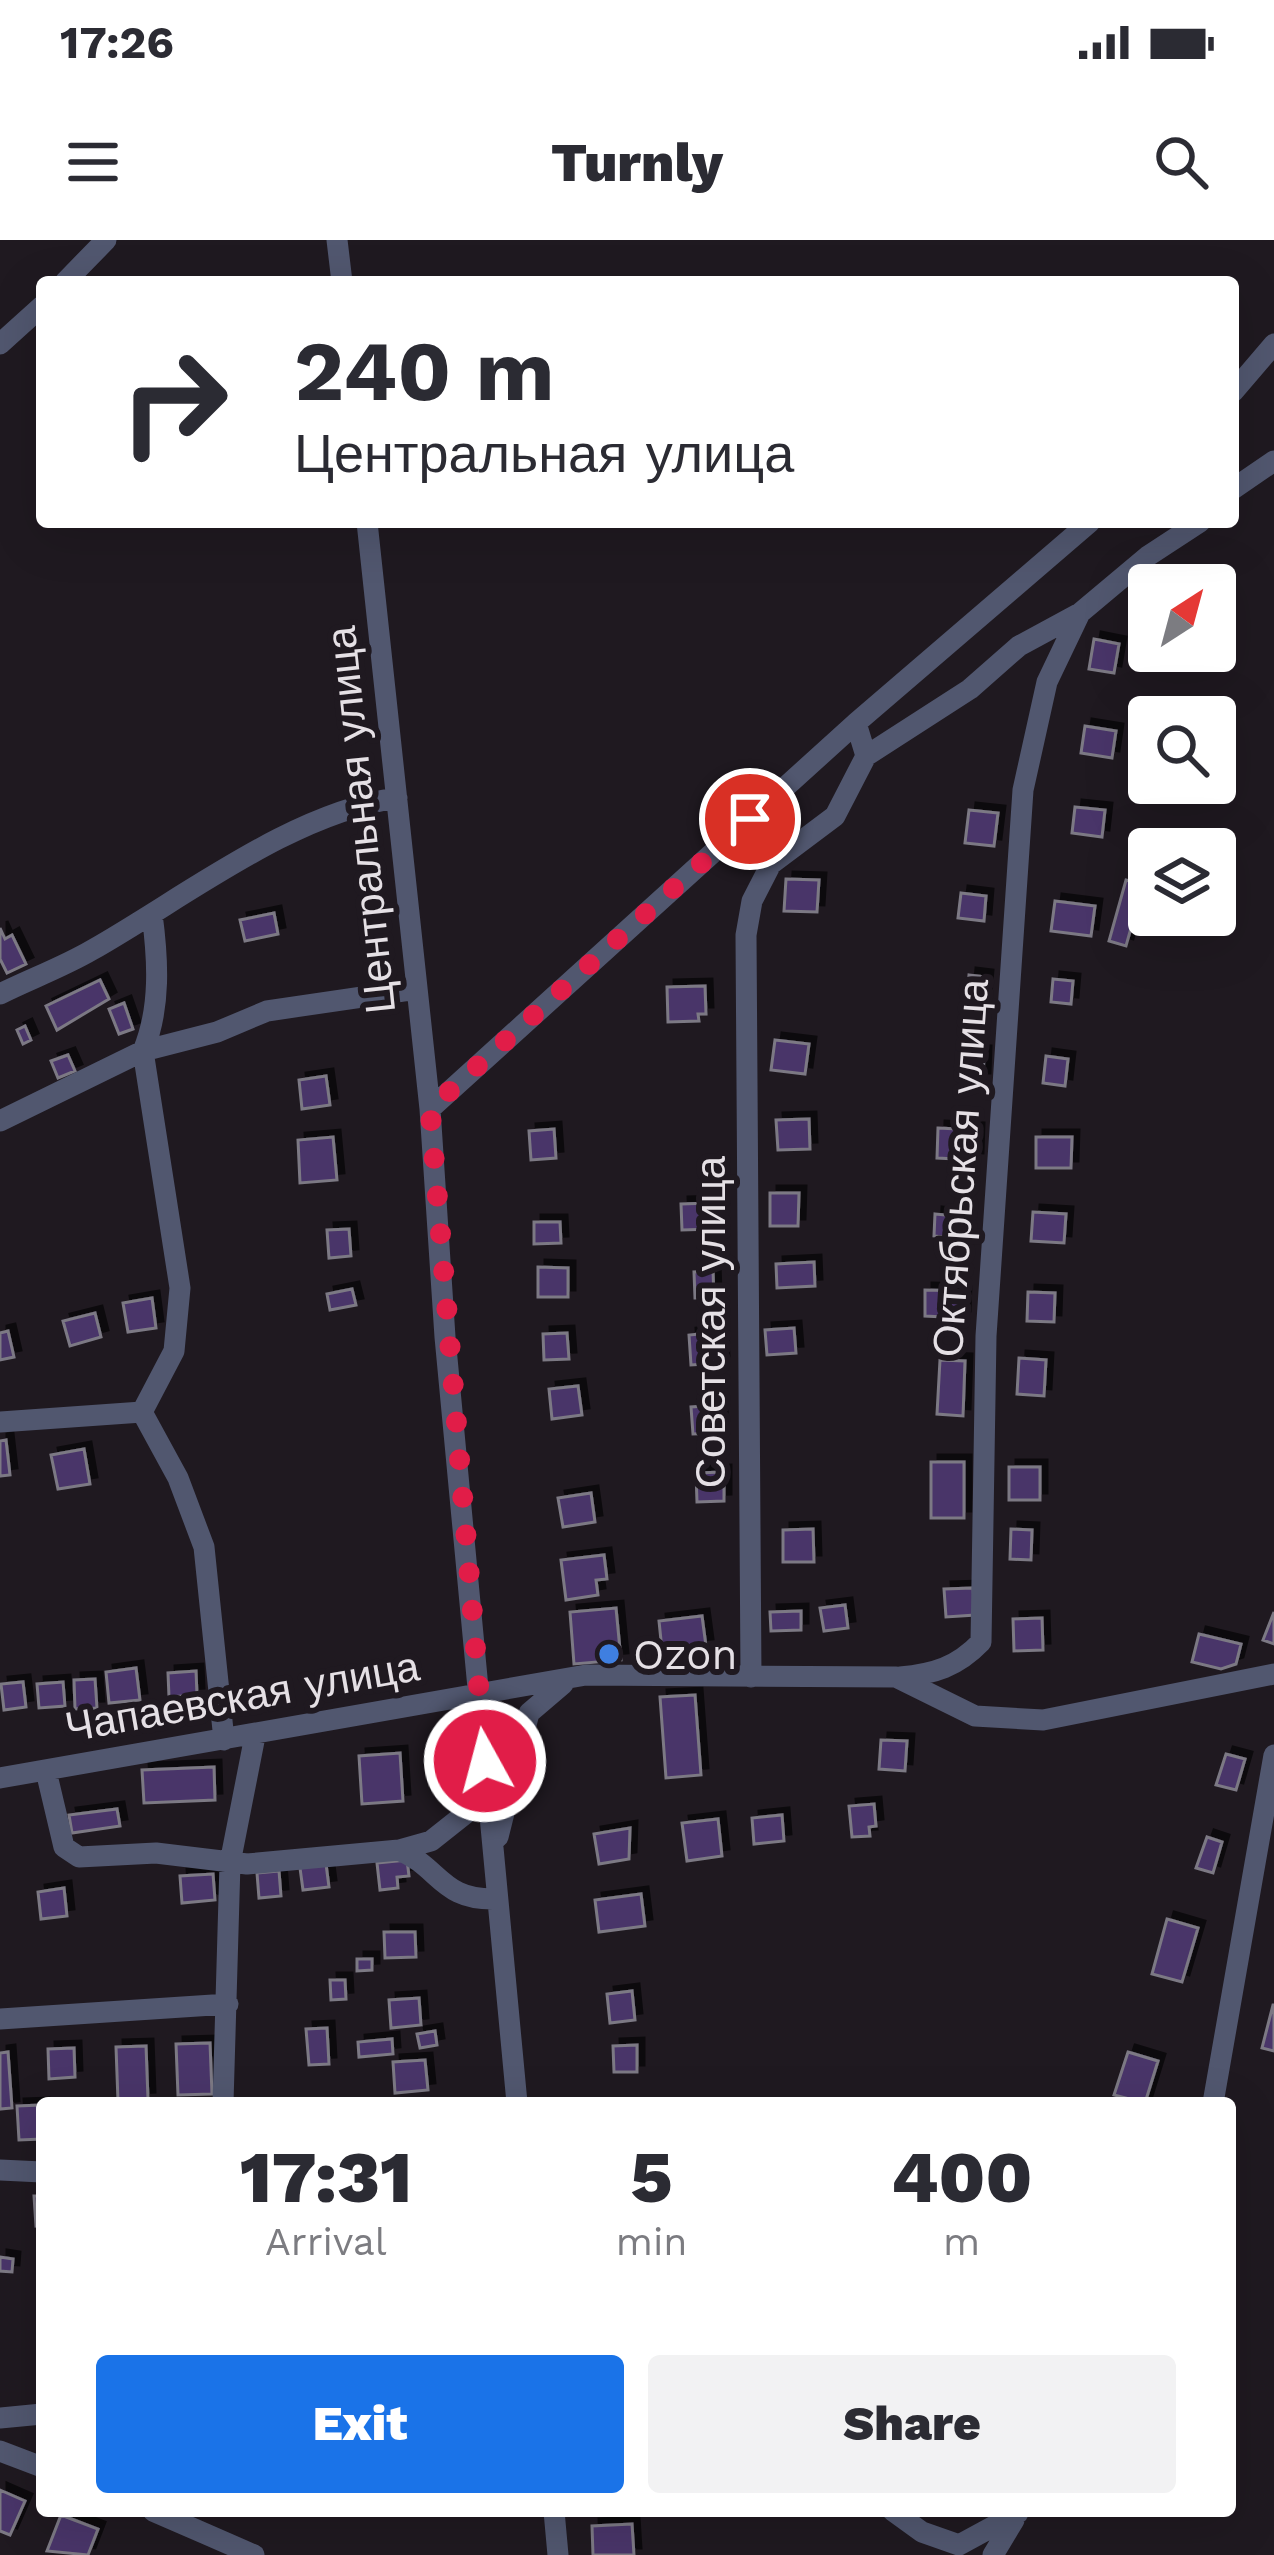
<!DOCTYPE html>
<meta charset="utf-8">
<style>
:root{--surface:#fff;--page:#f2f2f3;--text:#2b2b33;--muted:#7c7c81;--accent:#1a73e8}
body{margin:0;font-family:"Work Sans",sans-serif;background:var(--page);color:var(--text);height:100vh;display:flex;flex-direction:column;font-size:45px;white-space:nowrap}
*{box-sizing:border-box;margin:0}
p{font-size:39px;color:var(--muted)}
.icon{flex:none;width:66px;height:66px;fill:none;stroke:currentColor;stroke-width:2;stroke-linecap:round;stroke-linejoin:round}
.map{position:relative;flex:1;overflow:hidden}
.side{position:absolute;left:36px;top:1857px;width:1200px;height:420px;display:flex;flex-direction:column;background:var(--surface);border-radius:12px;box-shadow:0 12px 48px #0002}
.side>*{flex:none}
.guide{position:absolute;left:36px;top:36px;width:1203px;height:252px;border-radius:12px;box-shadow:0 12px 48px #0002;background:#fff;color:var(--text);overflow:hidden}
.needle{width:78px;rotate:36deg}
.controls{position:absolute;left:1128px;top:324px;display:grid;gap:24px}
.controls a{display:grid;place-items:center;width:108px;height:108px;border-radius:12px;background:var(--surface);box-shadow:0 12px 48px #0002;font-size:60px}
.pin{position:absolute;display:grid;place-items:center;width:102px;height:102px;color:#fff;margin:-51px;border:6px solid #fff;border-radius:50%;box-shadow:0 3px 12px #0007}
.me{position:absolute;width:132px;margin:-66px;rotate:353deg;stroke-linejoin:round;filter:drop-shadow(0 0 9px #0008)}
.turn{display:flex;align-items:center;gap:42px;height:252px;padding:0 60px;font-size:54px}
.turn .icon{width:156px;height:156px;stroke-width:2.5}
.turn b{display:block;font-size:84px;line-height:102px}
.eta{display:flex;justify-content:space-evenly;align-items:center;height:204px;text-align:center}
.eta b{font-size:72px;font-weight:800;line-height:84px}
.action{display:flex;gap:24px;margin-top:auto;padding:24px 60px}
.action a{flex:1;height:138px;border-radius:12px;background:var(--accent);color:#fff;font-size:48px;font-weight:800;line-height:138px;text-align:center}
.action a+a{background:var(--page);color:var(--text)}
.status{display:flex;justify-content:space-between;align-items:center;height:84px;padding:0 60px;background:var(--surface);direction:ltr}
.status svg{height:33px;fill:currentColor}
header{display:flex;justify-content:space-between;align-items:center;height:156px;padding:0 60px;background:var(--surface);font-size:54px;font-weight:800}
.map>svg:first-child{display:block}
.building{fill:#493569;stroke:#7c7984;stroke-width:3;filter:url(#shadow)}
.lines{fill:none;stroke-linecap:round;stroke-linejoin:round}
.minor{stroke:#51576f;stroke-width:21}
.route{stroke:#e11d48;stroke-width:21;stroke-dasharray:0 37.8}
.shop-dot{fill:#3f7fe0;stroke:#1f1920;stroke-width:4.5}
.labels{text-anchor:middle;stroke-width:12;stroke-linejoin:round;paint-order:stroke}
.street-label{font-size:42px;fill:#e5e0e5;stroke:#1f1920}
.poi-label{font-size:42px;fill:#e5e0e5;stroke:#1f1920;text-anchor:start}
</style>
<div class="status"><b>17:26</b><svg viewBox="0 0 49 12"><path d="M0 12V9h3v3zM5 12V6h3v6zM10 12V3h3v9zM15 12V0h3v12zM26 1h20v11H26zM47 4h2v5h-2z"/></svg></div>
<header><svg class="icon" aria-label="menu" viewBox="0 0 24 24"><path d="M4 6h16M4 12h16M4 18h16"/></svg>Turnly<svg class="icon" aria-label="search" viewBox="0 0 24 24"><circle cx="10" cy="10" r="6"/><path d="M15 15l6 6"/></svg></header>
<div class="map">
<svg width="1274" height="2315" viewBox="0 0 1274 2315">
<defs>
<filter id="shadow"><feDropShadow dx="7" dy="-7" stdDeviation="0" flood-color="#0009"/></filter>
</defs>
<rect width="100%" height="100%" fill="#1f1920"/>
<path class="building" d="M1094 399 1119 404 1114 433 1089 429Z
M1085 486 1116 491 1112 518 1081 513Z
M1075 567 1105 570 1102 597 1072 593Z
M969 570 998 573 994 606 965 603Z
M786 639 819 640 817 672 784 671Z
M1126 640 1143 645 1126 706 1109 701Z
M961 653 986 656 984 681 958 678Z
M1055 661 1095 666 1091 696 1051 691Z
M274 673 278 694 245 701 240 680Z
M0 688 5 699 12 695 26 724 7 733 0 719Z
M969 735 986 737 983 770 966 768Z
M1053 739 1073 741 1071 764 1051 762Z
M100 740 109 759 57 790 46 766Z
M705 746 706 774H698L699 781 668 782 667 747Z
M124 763 133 789 119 794 109 769Z
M25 786 31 800 23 804 17 790Z
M775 800 809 804 805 834 771 830Z
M962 812 984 813 983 840H962Z
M68 815 75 831 58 838 51 821Z
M1046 816 1068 819 1065 846 1043 843Z
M326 836 330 865 302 869 299 840Z
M809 879 810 909 778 910 776 880Z
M938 888 977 890 976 920 937 918Z
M554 889 556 918 531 920 529 891Z
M333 897 337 940 300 943 298 900Z
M1036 897H1072L1071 928H1036Z
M770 953H799L798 986H770Z
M711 963 713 989 682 990 681 964Z
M1033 972 1066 974 1064 1003 1031 1001Z
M935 974 966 977 964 999 934 996Z
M534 982H560L561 1003 534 1004Z
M349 989 351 1016 329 1018 327 990Z
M814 1022 815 1046 777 1048 776 1024Z
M538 1027 568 1028V1057H538Z
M713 1031 714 1058H695L694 1032Z
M352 1049 356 1065 330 1070 327 1054Z
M925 1050 964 1051 963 1078 925 1076Z
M1028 1052 1055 1053 1054 1082 1027 1081Z
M152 1058 156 1088 128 1092 123 1063Z
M95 1073 101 1097 70 1106 63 1081Z
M794 1088 796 1113 767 1115 765 1090Z
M8 1091 14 1117 0 1120V1093Z
M720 1092 722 1123 691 1125 689 1095Z
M567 1093 569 1119 544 1120 543 1094Z
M1019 1118 1046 1120 1044 1156 1017 1154Z
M940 1120 965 1121 963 1176 937 1174Z
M578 1146 582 1175 552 1179 549 1149Z
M719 1165 721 1193 693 1194 691 1167Z
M6 1200 10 1235 0 1236V1201Z
M84 1209 90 1244 58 1249 51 1215Z
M931 1222H964V1278H931Z
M1009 1227H1040V1260H1009Z
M724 1232V1261L697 1262 696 1233Z
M591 1253 595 1282 563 1287 558 1258Z
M813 1289 814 1322H783V1290Z
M1011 1289 1032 1290 1031 1320 1010 1319Z
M604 1315 607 1339 596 1340 598 1355 566 1360 561 1320Z
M973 1348 975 1375 946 1377 944 1349Z
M845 1365 848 1388 824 1391 820 1368Z
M616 1368 621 1420 574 1424 570 1372Z
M801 1371V1390L771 1391 770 1372Z
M1274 1372V1404L1263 1400Z
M702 1376 706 1406 662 1410 659 1381Z
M1042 1378 1043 1410 1014 1411 1013 1379Z
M1199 1394 1241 1404 1236 1424 1221 1429 1192 1422Z
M136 1428 140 1460 109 1463 106 1432Z
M196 1431 197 1455 169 1457 168 1433Z
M95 1439 97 1468 75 1469 74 1440Z
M23 1442 26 1467 4 1470 1 1444Z
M63 1442 65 1466 39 1468 37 1444Z
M695 1455 701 1535 666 1538 660 1457Z
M881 1500 907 1501 905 1531 879 1529Z
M400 1513 403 1561 362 1564 359 1516Z
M1226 1514 1245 1519 1236 1550 1216 1545Z
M214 1527 215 1560 144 1563 142 1530Z
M874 1564 876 1586 869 1587 870 1596 852 1597 849 1566Z
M117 1569 120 1586 72 1593 69 1575Z
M782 1575 784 1601 754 1604 752 1578Z
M718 1579 722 1616 687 1621 682 1583Z
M630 1588 629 1619 599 1624 594 1594Z
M1207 1597 1222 1602 1213 1633 1196 1628Z
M407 1620 409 1636 397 1637 398 1648 380 1650 377 1623Z
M326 1624 329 1647 303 1650 300 1628Z
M279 1631 281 1656 259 1658 257 1633Z
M213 1634 215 1660 182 1663 180 1636Z
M64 1648 67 1676 41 1679 38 1652Z
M641 1654 645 1686 599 1692 595 1660Z
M1167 1679 1198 1688 1182 1742 1152 1734Z
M384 1692H415L416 1717 385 1718Z
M357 1719H372V1730L357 1731Z
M330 1740H345L346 1759 331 1760Z
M632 1751 635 1780 610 1783 607 1754Z
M419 1758 421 1785 391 1788 389 1760Z
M1273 1765H1274V1811L1262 1808Z
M327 1788 329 1824 309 1825 306 1789Z
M435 1791 437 1805 420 1808 417 1794Z
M392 1799 393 1814 359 1817 358 1802Z
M210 1803 212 1854 178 1855 176 1804Z
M637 1805V1832H614L613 1806Z
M146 1806 148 1859 118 1861 116 1807Z
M74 1808 75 1837 49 1839 48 1809Z
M8 1812 12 1868 0 1869V1813Z
M1128 1812 1158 1821 1145 1863 1114 1855Z
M425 1820 428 1850 395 1853 393 1822Z
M42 1865V1899L19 1900 17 1866Z
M34 1956H42V1985L36 1986Z
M0 2017 13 2019 12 2032 0 2031Z
M0 2250 25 2261 10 2295 0 2291Z
M61 2275 98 2289 88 2315 47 2311Z
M632 2284 634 2315H593L592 2286Z"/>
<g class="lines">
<path class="minor" d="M337 0 342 42
M65 42 106 0
M0 104 42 66
M1233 152 1274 104
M1233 249 1274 221
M367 282 430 869 445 1097 517 1863
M866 516 970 449 1019 406 1080 373 1148 316 1200 282
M0 754C30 739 63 727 92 710 184 658 291 573 397 558
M430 869 856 483 1090 282
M0 881 143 811 217 792 267 771 417 749
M142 1172 174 1111 180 1048 143 811C161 768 158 719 152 674
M142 1172 178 1238 204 1307 224 1500
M0 1182 142 1172
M751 1437 746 695 752 661 771 624 835 576 866 516 856 483
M900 1437C934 1434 957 1427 981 1402L986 1096 1023 550 1047 442 1080 373
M46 1531 64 1607 79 1617 156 1613 247 1624 399 1610 431 1601 489 1555
M0 1538 586 1435 896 1437 975 1476 1043 1480 1274 1434
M498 1597 529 1473 563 1444
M399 1610C441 1628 441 1661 497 1659
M0 1779 228 1764
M223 1863 230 1623 255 1496
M1213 1863 1274 1515
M0 1930 42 1932
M0 2178 42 2174
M0 2211 42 2227
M153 2271 254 2315
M554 2271 558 2315
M893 2271 922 2292 959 2305 1018 2273
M993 2315 1014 2280"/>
</g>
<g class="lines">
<path class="route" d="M485 1521 430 869 750 579"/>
</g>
<circle class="shop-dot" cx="609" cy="1414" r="12"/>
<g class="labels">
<g class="street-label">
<text transform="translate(360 580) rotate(-96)" y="15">Центральная улица</text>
<text transform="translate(960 928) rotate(-86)" y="15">Октябрьская улица</text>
<text transform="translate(710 1082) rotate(-90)" y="15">Советская улица</text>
<text transform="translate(242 1456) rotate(-10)" y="15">Чапаевская улица</text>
</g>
<g class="poi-label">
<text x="633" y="1429">Ozon</text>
</g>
</g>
</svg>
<div class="controls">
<a><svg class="needle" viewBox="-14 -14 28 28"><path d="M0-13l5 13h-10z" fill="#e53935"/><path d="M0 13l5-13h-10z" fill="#7c7c81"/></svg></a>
<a><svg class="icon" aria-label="search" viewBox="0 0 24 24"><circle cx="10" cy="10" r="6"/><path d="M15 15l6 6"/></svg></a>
<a><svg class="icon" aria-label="layers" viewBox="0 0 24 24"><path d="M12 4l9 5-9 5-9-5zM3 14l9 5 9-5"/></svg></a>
</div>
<div class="pin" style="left:750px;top:579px;background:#d93025"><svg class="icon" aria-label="arrive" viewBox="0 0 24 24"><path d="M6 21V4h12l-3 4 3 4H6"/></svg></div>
<svg class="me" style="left:485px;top:1521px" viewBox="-20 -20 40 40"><circle r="17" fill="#e11d48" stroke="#fff" stroke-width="3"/><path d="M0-11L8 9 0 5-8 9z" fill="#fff"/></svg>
<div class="guide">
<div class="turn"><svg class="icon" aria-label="right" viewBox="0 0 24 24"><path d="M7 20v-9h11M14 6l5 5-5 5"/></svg><div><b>240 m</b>Центральная улица</div></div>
</div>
<section class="side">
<div class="eta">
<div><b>17:31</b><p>Arrival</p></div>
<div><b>5</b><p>min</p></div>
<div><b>400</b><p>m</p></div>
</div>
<div class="action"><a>Exit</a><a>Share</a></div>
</section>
</div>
